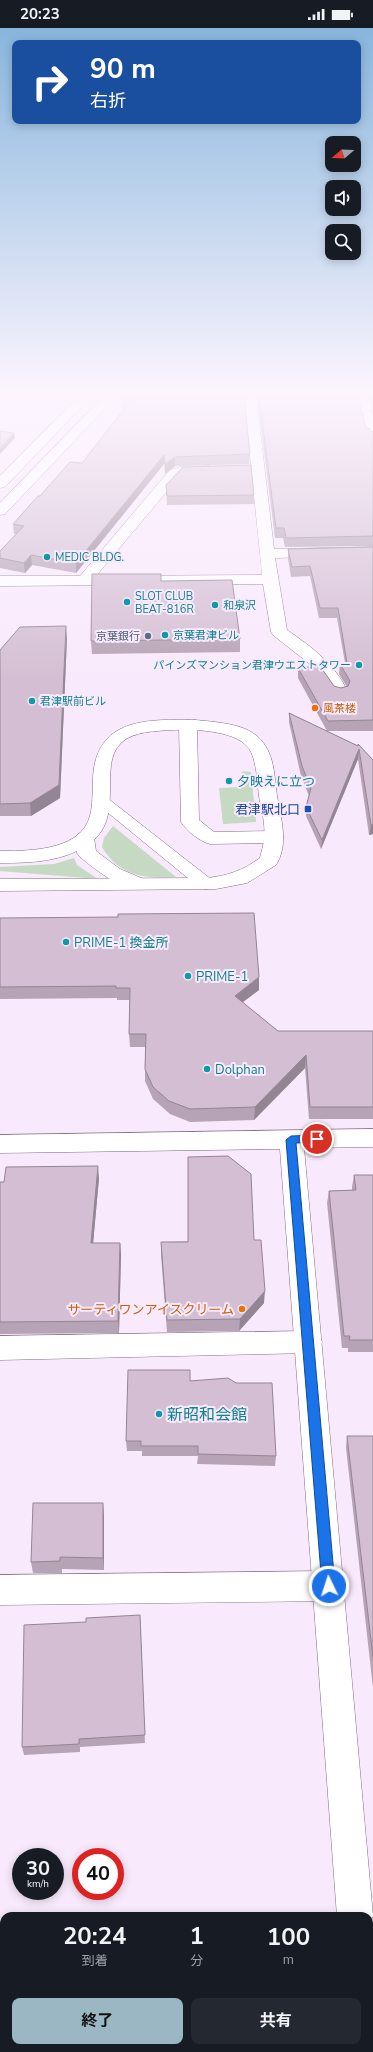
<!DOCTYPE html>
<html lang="ja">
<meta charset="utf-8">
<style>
:root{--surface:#171b24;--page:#242831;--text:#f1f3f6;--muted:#9ea1a6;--accent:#9bb7c3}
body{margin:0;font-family:"Nunito Sans","Noto Sans JP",sans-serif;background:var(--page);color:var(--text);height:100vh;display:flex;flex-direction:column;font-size:15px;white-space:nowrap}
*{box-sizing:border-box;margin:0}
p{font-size:13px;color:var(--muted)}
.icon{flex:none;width:22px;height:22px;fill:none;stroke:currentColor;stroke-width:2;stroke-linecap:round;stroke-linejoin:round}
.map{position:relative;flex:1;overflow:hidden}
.side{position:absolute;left:0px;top:1884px;width:373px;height:140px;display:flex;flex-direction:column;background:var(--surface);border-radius:12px 12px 0 0;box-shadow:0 2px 10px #0003}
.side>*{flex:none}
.guide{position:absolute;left:12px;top:12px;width:349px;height:84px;border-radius:8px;box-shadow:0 2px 10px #0003;background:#1a4fa0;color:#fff;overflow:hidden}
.needle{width:26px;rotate:251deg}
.tools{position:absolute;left:325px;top:108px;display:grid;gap:8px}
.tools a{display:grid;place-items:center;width:36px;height:36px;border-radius:8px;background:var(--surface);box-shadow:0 2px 10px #0003;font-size:20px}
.speed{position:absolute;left:12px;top:1820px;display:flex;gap:8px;font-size:20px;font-weight:700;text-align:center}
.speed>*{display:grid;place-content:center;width:52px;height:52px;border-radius:50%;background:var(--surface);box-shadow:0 2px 10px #0003;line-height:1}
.speed small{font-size:10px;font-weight:400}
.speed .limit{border:6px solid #d22;background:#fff;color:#111}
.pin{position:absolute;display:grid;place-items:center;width:34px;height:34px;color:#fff;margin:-17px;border:2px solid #fff;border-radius:50%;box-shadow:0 1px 4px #0007}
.me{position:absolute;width:44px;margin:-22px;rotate:356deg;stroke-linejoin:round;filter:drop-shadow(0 0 3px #0008)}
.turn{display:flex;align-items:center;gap:14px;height:84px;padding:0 12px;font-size:18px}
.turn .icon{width:52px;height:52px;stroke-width:2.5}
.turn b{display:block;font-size:28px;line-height:34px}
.eta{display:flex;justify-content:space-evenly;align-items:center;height:68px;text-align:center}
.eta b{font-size:24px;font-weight:700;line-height:28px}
.cta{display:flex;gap:8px;margin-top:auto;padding:8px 12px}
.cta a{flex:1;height:46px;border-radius:8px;background:var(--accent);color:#111;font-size:16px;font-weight:700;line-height:46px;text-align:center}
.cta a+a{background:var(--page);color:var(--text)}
.status{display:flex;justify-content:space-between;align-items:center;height:28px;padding:0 20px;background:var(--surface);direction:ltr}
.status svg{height:11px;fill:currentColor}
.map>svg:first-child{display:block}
.green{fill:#c6d9c3}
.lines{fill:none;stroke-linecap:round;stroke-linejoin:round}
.lane-casing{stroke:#806f83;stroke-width:1}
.street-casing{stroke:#806f83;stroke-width:1}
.secondary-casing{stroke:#806f83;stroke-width:1}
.lane{fill:#fff;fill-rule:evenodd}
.street{fill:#fff;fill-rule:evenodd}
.secondary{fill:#fff;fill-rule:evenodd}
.wall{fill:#b6a3b5}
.shaded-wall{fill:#948594}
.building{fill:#d4bed3;stroke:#948594}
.route{fill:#1a73e8;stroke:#114b97}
.culture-dot{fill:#0f9aa8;stroke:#f9e9fc;stroke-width:1.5}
.service-dot{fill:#5c6f8a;stroke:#f9e9fc;stroke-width:1.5}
.food-dot{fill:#e8710a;stroke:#f9e9fc;stroke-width:1.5}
.transit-dot{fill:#1a4fb4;stroke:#f9e9fc;stroke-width:1.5}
.labels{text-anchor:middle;stroke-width:4;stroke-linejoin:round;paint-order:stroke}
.far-culture-label{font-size:11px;fill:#0d838f;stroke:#f9e9fc;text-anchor:start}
.far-service-label{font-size:11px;fill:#4e5e75;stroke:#f9e9fc;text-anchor:end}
.far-food-label{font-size:11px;fill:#c56008;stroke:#f9e9fc;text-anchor:start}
.culture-label{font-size:13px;fill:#0d838f;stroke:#f9e9fc;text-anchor:start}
.transit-label{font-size:13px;fill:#164399;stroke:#f9e9fc;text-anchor:end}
.food-label{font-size:13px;fill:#c56008;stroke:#f9e9fc;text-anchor:end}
.near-culture-label{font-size:16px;fill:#0d838f;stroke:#f9e9fc;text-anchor:start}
</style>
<div class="status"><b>20:23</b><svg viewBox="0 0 49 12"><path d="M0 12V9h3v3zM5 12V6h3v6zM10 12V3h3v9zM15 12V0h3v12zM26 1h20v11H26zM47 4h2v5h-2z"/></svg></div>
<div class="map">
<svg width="373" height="2024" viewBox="0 0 373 2024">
<rect width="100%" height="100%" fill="#f9e9fc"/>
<path class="green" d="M243 743 251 744 256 794 223 796 219 760 242 759 241 745Z
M113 798 176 849C145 851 119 848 102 819L104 810Z
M74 830 77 837 98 851 0 843V839L54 836Z"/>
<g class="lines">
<defs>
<path id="lane" d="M101 767 106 769 212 852 214 856 212 860 206 861 200 860 96 775 93 772 96 769Z"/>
<path id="street" d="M244 368H256L274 521 373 519V527L275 530 287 602C312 619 335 636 348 664L346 668 340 669 334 668 316 641 273 607 271 604 263 556 0 558V548H80L169 443C181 437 201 436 214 439L216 442 214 445 183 447 179 449 96 548 262 547Z
M355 368H367L373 387V412L367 408Z
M188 692 194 693 197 697 199 792 214 804 274 803 281 805 283 809 281 813 274 815 210 816C199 813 187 803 181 794L179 697 182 693Z
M85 804 92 806 94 810 96 823 120 841 146 852 149 856 146 860C125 866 96 842 80 829L77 825 76 810 78 806Z
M309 1303 318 1306 322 1314 318 1322 309 1325 0 1332V1308Z
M329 1543 340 1547 344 1558 340 1569 329 1573 0 1577V1547Z
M369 2003 373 2004V2024H347V2020H369Z"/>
<path id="secondary" d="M79 368H92L5 459 0 460V448Z
M104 368H117L5 486 0 487V475Z
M195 692C214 694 242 695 257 708 275 724 274 747 277 768 281 790 289 817 276 837L247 855 216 861 0 863V851L206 850C227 848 242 843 260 830 261 824 264 817 264 810 266 796 261 781 259 768 257 753 257 737 251 724 241 702 194 701 173 702 157 703 133 703 121 715 97 738 126 789 90 815 65 834 30 835 0 835V823C25 823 69 823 85 799 94 786 92 766 93 751 95 690 147 691 195 692Z
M373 1101V1119L304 1120 373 1888 371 1892 373 1891V1927L369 1928V1888H337L280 1121 0 1125V1107Z
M4 1905V1941L0 1942V1906Z"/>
</defs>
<use href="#lane" class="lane-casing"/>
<use href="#street" class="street-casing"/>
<use href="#secondary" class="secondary-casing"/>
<use href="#lane" class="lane"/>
<use href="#street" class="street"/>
<use href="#secondary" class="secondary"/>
</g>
<path class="wall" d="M122 368 250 426 249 436 175 438 165 446 164 436 76 545 32 537 25 545 0 540V523L16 506H14L13 496 40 468 82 435 125 380 121 379V370Z
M257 368H357L366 399 373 404V518L285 519 283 510H275Z
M368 368H373V382Z
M166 457 254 467V476L167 477Z
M373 519V703H327L358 718V716L373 732V806L369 807 358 731 321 821 306 788V779L309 768 301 748 289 694V685L327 703 298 650V640L334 658 341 660 347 659 339 646 340 636 345 635 337 590H319L310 548 291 549 288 531V521Z
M161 553 240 611V624L92 626 91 613Z
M67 610 60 770 31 788H0V622Z
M0 890 259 962 242 974 278 1003H373V1095V1091H309L305 1040 254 1092 190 1094 170 1086 153 1071 145 1053V1019H130L129 1006 130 972H117V970L0 971Z
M354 1147H373V1324H348V1320H342L327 1175 329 1163 352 1162V1159Z
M99 1150 93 1215H120L121 1227 119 1305 0 1306V1154Z
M254 1212 264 1275 239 1303 167 1304 161 1227V1214Z
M190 1353 276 1428 275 1438 197 1436 198 1428H142V1423H127L126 1413Z
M347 1408H373V1660L346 1420Z
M104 1487V1542L62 1541V1545H33L31 1534Z
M140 1587 145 1715 80 1719V1724L24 1727 22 1719 86 1594Z"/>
<path class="shaded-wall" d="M14 405 15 410 0 426V420Z
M164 427V436L76 545V535Z
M175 429V438L165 446V436Z
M31 527 32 537 25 545 24 535Z
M66 598 67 610 60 770 31 788 30 775Z
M359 721 358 731 321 821 322 812Z
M373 796V806L369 807 371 797Z
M259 949V962L234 981 235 968Z
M306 1027 305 1040 254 1092 255 1079Z
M98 1138 99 1150 92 1227 91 1215Z
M120 1215 121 1227 119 1305 118 1293Z
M265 1263 264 1275 239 1303 240 1291Z
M103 1475 104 1487V1542L103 1530Z"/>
<path class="building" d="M122 368H244L250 426 175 429 165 436 164 427 76 535 31 527 24 535 0 530V523L24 498 13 496 38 468H40L70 434 82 435 131 372 121 370Z
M259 368H357L366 399 373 404V508L286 510 284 500H276Z
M0 403 14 405 0 420Z
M251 437 254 467 167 468 166 457 183 439Z
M373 519V692L328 693 298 640 320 638 334 658 341 660 348 658 350 653 340 636 347 635 338 580H320L310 538 292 539 288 521Z
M92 546H161V553L232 552 240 611 91 613Z
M66 598 59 757 30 775 0 776V622L20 599Z
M289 685 358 718V716L373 732V796L371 797 359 721 322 812 306 779 311 760 302 738Z
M254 885 259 949 235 968 278 1003H373V1079H310L306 1027 255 1079 190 1081 169 1073 153 1059 145 1041 146 1006H129L130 960H116V958L0 959V890L118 889V886Z
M228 1128 251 1146 254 1212H261L265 1263 240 1291 167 1292 161 1214H188V1129Z
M98 1138 91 1215H120L118 1293 0 1294V1154H4L6 1139Z
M354 1147H373V1312H349L350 1308H344L329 1163 356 1162Z
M128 1342H190V1353L228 1350 236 1355H272L276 1428 198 1426V1418H141V1413H126Z
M347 1408H373V1629Z
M33 1475H103V1530L60 1529V1533L31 1534Z
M140 1587 145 1707 79 1711V1716L22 1719 24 1597 86 1594V1590Z
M4 1994V2020H320L323 2024H0V1995Z"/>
<linearGradient id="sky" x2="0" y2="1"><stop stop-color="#88b5dd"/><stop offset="0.56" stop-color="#fcf5fe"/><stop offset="1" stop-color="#fcf5fe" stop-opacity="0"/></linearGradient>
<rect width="373" height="652" fill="url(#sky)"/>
<path class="route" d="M317 1107 322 1111 321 1114 296 1115 335 1558 333 1562 329 1564 324 1562 322 1558 286 1112 291 1108Z"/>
<g class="culture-dot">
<circle cx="47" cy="529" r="4"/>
<circle cx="127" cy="574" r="4"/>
<circle cx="215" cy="577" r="4"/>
<circle cx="165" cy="607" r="4"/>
<circle cx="359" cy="637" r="4"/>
<circle cx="32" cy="673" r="4"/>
<circle cx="229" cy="753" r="4"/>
<circle cx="66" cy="914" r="4"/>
<circle cx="188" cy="948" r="4"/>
<circle cx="207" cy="1041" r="4"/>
<circle cx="159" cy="1386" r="4"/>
</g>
<circle class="service-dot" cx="148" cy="608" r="4"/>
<g class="food-dot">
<circle cx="315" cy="680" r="4"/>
<circle cx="242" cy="1281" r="4"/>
</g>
<rect class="transit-dot" x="304" y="777" width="8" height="8" rx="2"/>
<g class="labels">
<g class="far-culture-label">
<text x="55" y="533">MEDIC BLDG.</text>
<text x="135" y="572">SLOT CLUB<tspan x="135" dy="13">BEAT-816R</tspan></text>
<text x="223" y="581">和泉沢</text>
<text x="173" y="611">京葉君津ビル</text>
<text x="351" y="641" text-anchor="end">パインズマンション君津ウエストタワー</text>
<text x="40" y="677">君津駅前ビル</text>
</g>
<g class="far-service-label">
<text x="140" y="612">京葉銀行</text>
</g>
<g class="far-food-label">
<text x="323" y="684">風茶楼</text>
</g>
<g class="culture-label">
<text x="237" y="758">夕映えに立つ</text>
<text x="74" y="919">PRIME-1 換金所</text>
<text x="196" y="953">PRIME-1</text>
<text x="215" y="1046">Dolphan</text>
</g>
<g class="transit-label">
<text x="300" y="786">君津駅北口</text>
</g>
<g class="food-label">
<text x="234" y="1286">サーティワンアイスクリーム</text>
</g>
<g class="near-culture-label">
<text x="167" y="1392">新昭和会館</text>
</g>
</g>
</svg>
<div class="tools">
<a><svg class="needle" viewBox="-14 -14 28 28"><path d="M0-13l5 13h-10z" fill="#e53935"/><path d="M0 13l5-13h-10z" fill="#9ea1a6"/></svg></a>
<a><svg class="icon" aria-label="sound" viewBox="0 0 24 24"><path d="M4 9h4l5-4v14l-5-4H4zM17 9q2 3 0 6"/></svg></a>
<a><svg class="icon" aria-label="search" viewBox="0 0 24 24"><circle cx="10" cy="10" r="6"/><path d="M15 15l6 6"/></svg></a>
</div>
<div class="speed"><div>30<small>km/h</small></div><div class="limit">40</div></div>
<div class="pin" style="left:317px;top:1111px;background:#d93025"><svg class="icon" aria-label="arrive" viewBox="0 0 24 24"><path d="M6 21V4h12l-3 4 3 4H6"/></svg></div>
<svg class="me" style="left:329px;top:1558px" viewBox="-20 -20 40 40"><circle r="17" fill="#1a73e8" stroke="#fff" stroke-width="3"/><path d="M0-11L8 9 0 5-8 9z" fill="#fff"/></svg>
<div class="guide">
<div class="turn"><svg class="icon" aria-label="right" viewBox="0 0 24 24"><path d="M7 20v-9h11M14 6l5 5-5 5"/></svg><div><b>90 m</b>右折</div></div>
</div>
<section class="side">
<div class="eta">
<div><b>20:24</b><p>到着</p></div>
<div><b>1</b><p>分</p></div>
<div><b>100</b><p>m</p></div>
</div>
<div class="cta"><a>終了</a><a>共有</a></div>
</section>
</div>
